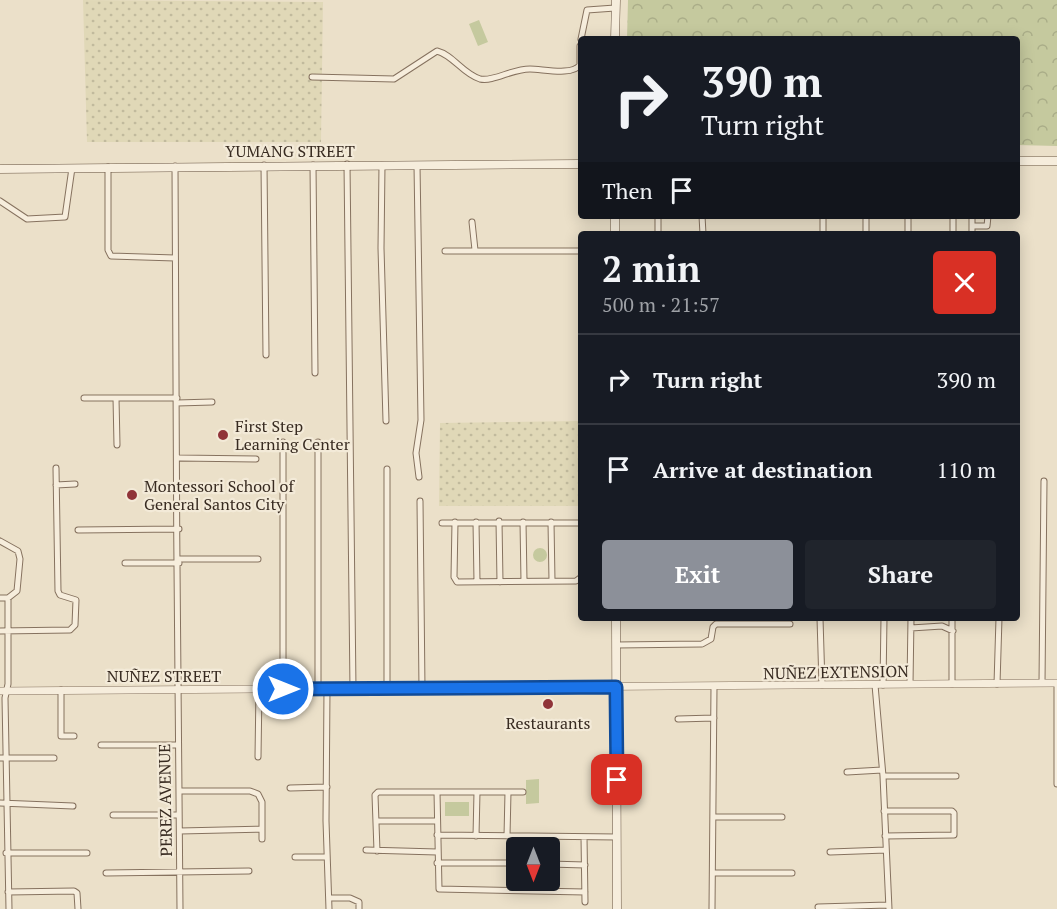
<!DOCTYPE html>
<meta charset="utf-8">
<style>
:root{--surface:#171b24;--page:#20242c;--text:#f1f3f6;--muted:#9ea1a6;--line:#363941;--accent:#8c9099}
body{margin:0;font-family:"PT Serif",serif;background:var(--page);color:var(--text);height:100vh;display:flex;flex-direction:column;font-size:22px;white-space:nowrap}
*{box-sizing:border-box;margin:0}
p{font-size:20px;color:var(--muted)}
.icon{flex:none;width:33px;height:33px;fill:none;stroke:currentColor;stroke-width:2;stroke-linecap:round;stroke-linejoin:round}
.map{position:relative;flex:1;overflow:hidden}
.sheet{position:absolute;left:578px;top:231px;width:442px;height:390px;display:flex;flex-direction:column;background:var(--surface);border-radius:6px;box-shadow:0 3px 15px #0003}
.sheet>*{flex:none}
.banner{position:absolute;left:578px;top:36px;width:442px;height:183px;border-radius:6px;box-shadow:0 3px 15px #0003;background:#171b24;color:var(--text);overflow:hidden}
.needle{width:39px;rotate:180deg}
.controls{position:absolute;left:506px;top:837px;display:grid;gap:12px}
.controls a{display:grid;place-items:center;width:54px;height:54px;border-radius:6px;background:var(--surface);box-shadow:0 3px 15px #0003;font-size:30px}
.pin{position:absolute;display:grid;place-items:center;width:51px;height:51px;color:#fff;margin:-26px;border-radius:12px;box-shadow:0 3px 9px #0006}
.me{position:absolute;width:66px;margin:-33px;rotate:90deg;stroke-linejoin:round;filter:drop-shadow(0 0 4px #0008)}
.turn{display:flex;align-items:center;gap:21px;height:126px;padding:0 24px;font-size:27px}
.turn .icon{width:78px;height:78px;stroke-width:2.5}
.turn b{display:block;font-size:42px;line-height:51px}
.then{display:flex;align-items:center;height:57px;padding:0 24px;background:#0003;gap:12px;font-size:22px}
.round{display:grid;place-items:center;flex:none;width:63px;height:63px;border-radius:6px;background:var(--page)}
.summary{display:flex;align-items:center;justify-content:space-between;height:102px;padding:0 24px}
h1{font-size:36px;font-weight:700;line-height:45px}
.primary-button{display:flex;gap:12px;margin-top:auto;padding:12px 24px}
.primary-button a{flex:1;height:69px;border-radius:6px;background:var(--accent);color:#fff;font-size:24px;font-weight:700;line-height:69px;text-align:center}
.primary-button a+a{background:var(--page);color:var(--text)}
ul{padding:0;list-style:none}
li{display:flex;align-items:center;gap:18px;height:90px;padding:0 24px;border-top:2px solid var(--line)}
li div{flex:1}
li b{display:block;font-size:22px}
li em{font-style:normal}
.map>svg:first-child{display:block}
.farmland{fill:url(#farmland-dots)}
.forest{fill:url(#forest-crowns)}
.garden{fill:#c5c99e}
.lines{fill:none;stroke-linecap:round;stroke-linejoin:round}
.minor-casing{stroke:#86725f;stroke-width:7}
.tertiary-casing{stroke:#86725f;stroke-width:8}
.secondary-casing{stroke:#685442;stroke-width:9}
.minor{stroke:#f6eddc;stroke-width:5}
.tertiary{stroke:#f6eddc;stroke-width:7}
.secondary{stroke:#f6eddc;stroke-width:8}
.route-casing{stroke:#114b97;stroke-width:15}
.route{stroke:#1a73e8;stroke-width:10}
.poi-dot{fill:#903439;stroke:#f3ead8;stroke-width:2}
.labels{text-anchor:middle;stroke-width:4.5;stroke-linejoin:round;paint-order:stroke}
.street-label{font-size:16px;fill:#382b21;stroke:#f3ead8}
.poi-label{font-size:16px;fill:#382b21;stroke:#f3ead8;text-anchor:start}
</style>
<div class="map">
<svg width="1057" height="909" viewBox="0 0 1057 909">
<defs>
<pattern id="farmland-dots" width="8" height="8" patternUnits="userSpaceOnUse" patternTransform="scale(1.5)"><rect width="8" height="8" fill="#e0d8b7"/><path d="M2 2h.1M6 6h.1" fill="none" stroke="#c1ba9d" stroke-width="1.8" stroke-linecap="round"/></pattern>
<pattern id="forest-crowns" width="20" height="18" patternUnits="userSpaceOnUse" patternTransform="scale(1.5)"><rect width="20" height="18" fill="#c5c99e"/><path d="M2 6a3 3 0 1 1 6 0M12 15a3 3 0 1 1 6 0" fill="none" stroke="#aaad88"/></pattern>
</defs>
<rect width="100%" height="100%" fill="#ebe0c9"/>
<path class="farmland" d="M83 0 323 2 321 142H87Z
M580 421V506H439L440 423Z"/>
<path class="forest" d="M628 0H1057V146L1017 145V39H627Z"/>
<path class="garden" d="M479 20 488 42 478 46 469 24Z
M533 555a7 7 0 1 1 14 0a7 7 0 1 1-14 0Z
M539 779V803L526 804V780Z
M445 802H469V816H445Z"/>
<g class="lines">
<defs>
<path id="minor" d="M581 39 587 10 615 8
M312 77 394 79 437 51C453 55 463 74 480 79 494 82 511 69 530 69 543 69 572 76 580 65V46
M347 164 353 689
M264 165 266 355
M313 165 315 373
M382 165 381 248 386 421
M417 165 421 420 416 453 419 477
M175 166C176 414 177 661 180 909
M108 167V250L111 256 175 258
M0 201 27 219 65 217 72 168
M702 216 703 234
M823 216V234
M953 216V234
M972 216V234
M472 222 475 250
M972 226H987L988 216
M658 234V216
M866 234V216
M908 234V216
M445 251H580
M84 398H177
M116 398 117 445
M177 403 212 402
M318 442V689
M179 458 256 459
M387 469V689
M56 485 75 484
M420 501 422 689
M499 521 500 582
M455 522 454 577 457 582 576 581 580 578
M476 522 477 582
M523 522 524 581
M551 522 552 581
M442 523H580
M78 530 179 529
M0 541 18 551 20 559 17 591 8 598H0
M179 559H258
M125 563H179
M8 598V684L5 698 9 909
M820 618 822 685
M911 628 942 626 953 631
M0 631 70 630 75 625 76 600 60 595 58 591 56 468
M616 645 702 644 711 639 713 627 716 624H790
M1042 683 1044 481
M1057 683V784
M910 684 911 618
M952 684V618
M997 684 999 618
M875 685 883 776 889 909
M883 685 884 618
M283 689V442
M327 689 326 821 329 909
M61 690V736H74
M678 719 714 718
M101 745H178
M258 757 259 689
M0 758H54
M847 772 882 770
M883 776H956
M290 788 327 787
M179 791H250L258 794 262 802V839
M437 792 439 889 585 892
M0 803 73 806
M884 811H952L954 813V835L885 836
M113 815H179
M713 817H782
M377 821H437
M180 831 262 829
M437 835 617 837
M476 836 477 792
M507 836 508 792
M584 837 585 902
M366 850 437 852
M377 851 375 795 378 792H523
M830 852 886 850
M6 853H87
M295 857H327
M437 863H516
M549 864 585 865
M106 873 249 871
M713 873H792
M8 892 74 891 77 893 78 909
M329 898H350L359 902V909
M818 907 888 905
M712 909 714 687"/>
<path id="tertiary" d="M0 691 1057 683"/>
<path id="secondary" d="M615 39 616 0
M1017 161H1057
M0 169 580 164
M615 216V234
M616 618 617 909"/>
</defs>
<use href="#minor" class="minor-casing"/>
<use href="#tertiary" class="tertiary-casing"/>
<use href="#secondary" class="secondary-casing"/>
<use href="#minor" class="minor"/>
<use href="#tertiary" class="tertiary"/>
<use href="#secondary" class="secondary"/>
</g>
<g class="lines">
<defs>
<path id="route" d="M283 689 616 687 617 780"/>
</defs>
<use href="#route" class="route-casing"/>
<use href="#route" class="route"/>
</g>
<g class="poi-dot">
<circle cx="223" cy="435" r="6"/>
<circle cx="132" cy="495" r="6"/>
<circle cx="548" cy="704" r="6"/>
</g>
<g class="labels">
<g class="street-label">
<text x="290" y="157">YUMANG STREET</text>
<text transform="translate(836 672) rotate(-1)" y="6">NUÑEZ EXTENSION</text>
<text x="164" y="682">NUÑEZ STREET</text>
<text transform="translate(165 800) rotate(-91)" y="6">PEREZ AVENUE</text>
</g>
<g class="poi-label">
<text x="235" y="432">First Step<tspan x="235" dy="18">Learning Center</tspan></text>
<text x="144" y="492">Montessori School of<tspan x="144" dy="18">General Santos City</tspan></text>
<text x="548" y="729" text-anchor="middle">Restaurants</text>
</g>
</g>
</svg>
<div class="controls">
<a><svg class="needle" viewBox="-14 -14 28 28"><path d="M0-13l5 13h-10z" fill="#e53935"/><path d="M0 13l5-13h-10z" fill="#9ea1a6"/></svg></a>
</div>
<div class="pin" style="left:617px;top:780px;background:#d93025"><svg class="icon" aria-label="arrive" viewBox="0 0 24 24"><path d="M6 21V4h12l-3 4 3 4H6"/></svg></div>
<svg class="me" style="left:283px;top:689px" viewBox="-20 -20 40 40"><circle r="17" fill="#1a73e8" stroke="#fff" stroke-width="3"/><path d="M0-11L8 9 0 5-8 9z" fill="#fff"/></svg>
<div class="banner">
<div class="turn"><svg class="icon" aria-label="right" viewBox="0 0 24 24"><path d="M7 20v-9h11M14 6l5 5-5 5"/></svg><div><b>390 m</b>Turn right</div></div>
<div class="then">Then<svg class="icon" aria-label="arrive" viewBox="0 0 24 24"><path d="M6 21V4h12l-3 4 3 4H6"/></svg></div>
</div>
<section class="sheet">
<div class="summary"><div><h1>2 min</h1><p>500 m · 21:57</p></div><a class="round" style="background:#d93025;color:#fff"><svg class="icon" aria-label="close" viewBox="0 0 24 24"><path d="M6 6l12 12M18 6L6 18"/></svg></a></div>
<ul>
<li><svg class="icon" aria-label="right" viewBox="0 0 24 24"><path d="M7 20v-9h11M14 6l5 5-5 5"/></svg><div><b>Turn right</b></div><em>390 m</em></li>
<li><svg class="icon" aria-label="arrive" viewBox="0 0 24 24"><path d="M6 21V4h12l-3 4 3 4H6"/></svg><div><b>Arrive at destination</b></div><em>110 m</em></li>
</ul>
<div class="primary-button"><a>Exit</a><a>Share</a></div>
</section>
</div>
